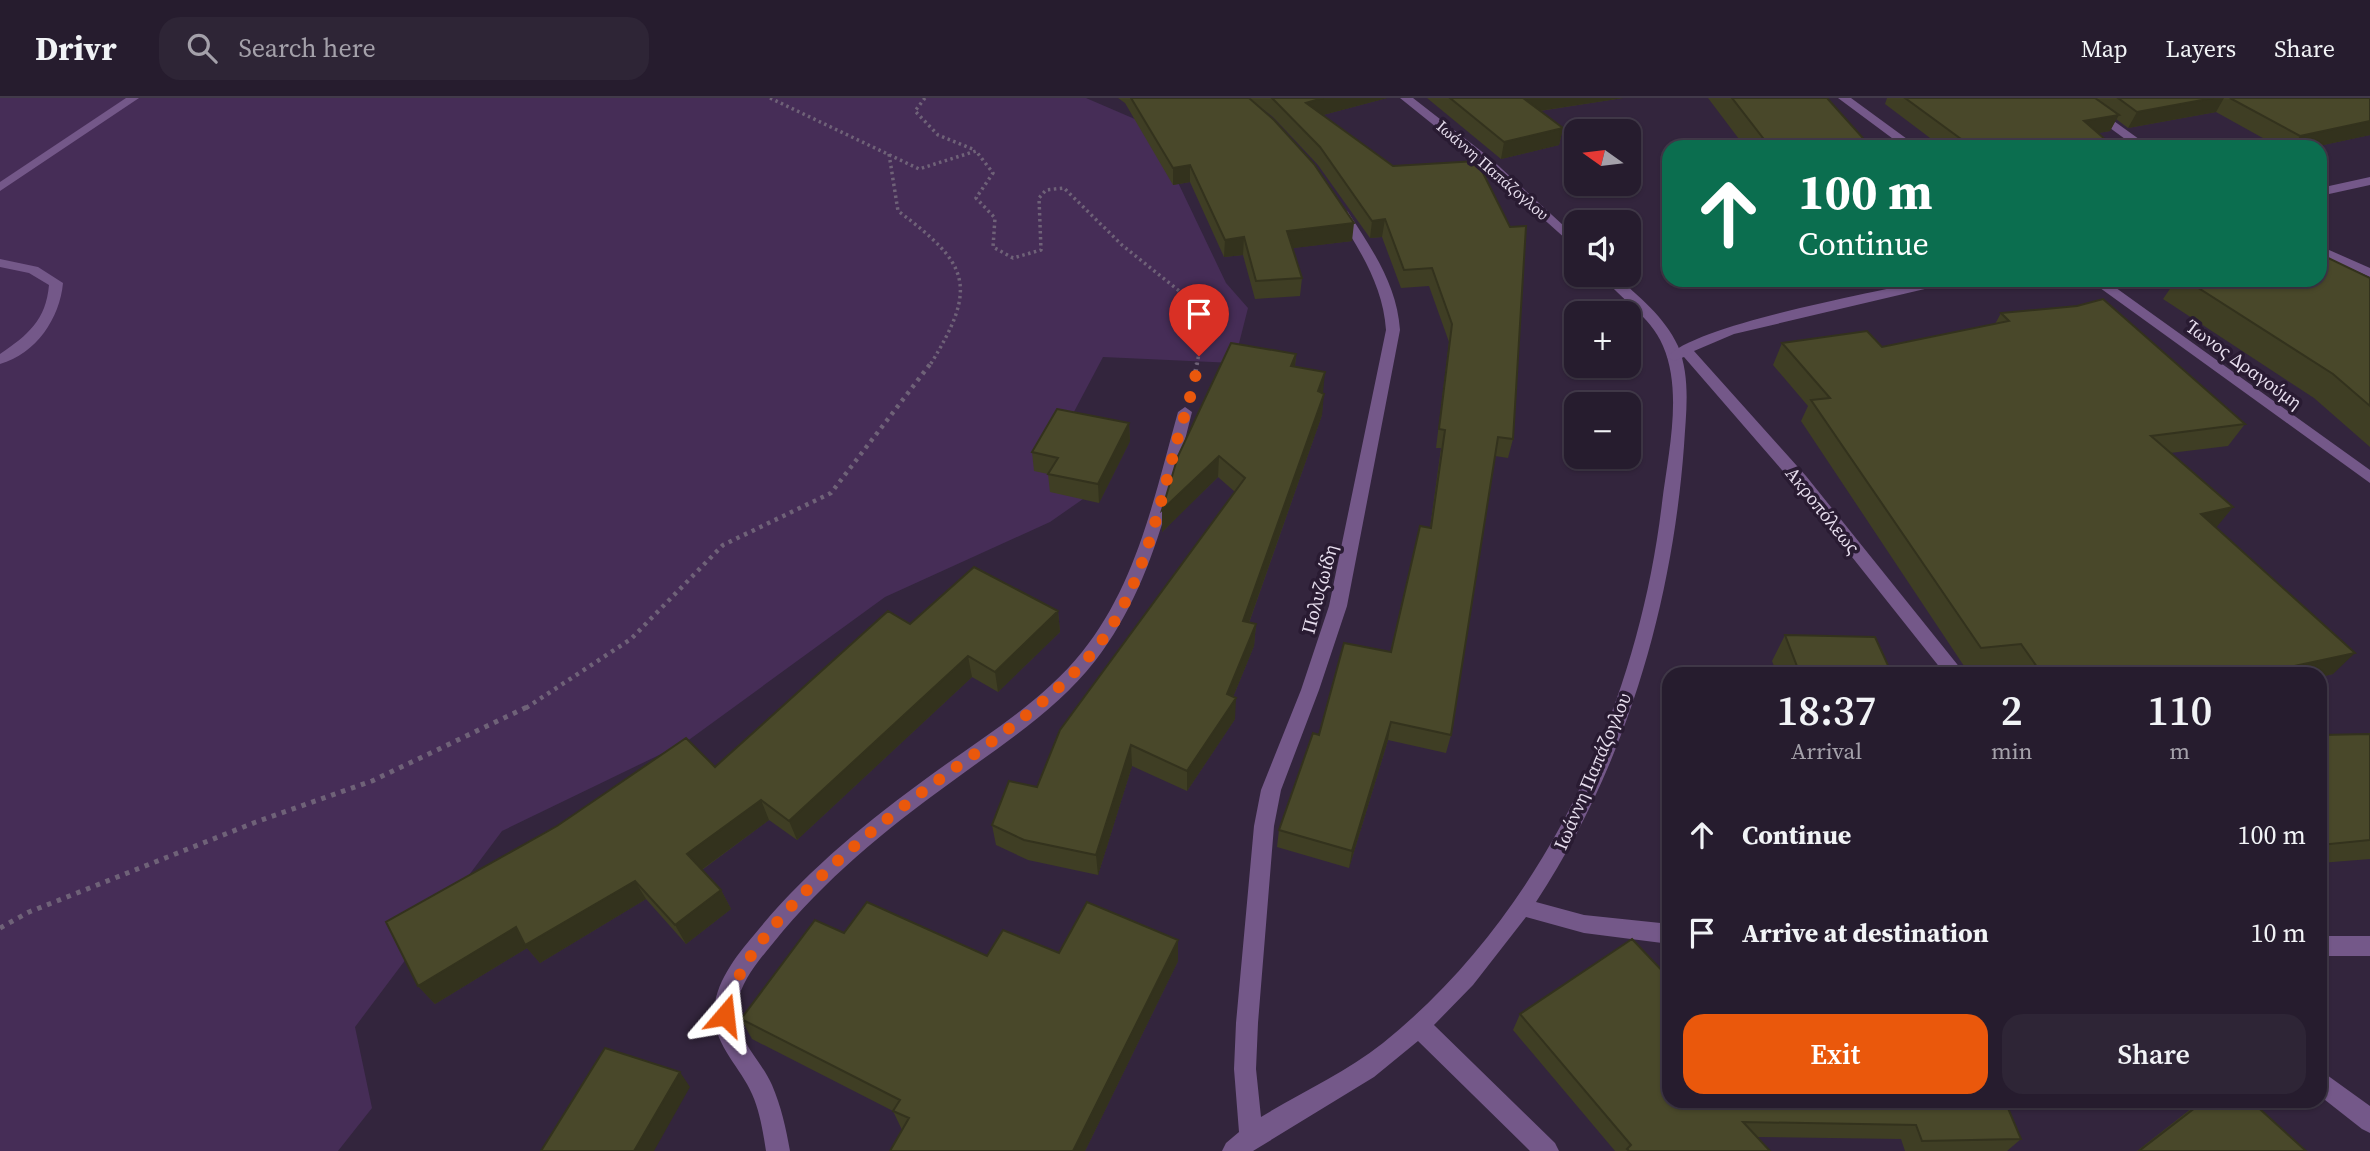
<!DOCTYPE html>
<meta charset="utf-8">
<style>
:root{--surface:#261c2e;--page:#2e2536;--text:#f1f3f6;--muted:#a4a1aa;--line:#423a4a;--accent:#ea580c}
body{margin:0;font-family:"Source Serif 4",serif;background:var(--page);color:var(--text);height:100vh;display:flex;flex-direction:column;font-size:26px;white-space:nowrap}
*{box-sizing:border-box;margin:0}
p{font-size:23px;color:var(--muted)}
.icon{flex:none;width:38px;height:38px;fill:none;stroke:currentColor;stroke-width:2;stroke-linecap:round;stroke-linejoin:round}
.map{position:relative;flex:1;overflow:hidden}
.panel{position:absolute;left:1662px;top:569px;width:665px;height:441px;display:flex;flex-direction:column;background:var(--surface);border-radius:21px;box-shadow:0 2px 5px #0004,0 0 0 2px var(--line)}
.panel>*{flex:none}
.top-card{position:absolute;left:1662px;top:42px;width:665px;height:147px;border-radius:21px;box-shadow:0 2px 5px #0004,0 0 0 2px var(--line);background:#0b6e4f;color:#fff;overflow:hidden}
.needle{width:46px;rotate:284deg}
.fabs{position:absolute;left:1564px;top:21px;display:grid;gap:14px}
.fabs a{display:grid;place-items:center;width:77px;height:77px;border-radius:14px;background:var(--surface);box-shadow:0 2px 5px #0004,0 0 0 2px var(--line);font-size:35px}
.pin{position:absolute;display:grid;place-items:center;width:60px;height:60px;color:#fff;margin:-72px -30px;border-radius:50% 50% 50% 0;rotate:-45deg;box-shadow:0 0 7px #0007}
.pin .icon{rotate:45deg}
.me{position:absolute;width:77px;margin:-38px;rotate:17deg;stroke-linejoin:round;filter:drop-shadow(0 0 5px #0008)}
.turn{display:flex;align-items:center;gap:24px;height:147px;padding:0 21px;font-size:32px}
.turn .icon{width:91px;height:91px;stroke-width:2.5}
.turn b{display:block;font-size:49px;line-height:60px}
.eta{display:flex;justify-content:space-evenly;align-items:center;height:119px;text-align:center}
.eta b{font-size:42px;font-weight:600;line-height:49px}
.action{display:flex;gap:14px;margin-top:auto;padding:14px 21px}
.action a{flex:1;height:80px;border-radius:21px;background:var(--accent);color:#fff;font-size:28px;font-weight:600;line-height:80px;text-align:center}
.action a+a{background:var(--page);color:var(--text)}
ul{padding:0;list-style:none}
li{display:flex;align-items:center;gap:21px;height:98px;padding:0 21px}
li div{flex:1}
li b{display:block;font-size:26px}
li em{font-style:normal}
header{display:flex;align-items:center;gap:42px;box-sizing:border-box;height:98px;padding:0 35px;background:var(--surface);border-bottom:2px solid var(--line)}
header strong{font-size:33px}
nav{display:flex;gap:38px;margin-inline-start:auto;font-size:24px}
.search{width:490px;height:63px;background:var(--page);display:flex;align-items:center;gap:18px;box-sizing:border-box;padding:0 24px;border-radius:21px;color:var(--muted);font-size:26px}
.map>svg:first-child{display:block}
.green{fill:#462d57}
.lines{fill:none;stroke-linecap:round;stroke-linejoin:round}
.path-far2{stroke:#6f6278;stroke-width:3.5;stroke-dasharray:2.5 3.5;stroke-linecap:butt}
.path-far1{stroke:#6f6278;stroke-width:4.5;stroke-dasharray:3.5 5;stroke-linecap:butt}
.path{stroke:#6f6278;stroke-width:5;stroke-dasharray:4.5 6;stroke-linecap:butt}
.service{fill:#745889;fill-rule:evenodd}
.minor{fill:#745889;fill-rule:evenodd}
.tertiary{fill:#745889;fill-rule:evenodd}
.wall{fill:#3f3e24}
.shaded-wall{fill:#33321d}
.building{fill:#49482a;stroke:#33321d;stroke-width:2}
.route{stroke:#ea580c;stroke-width:12;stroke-dasharray:0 21.6}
.labels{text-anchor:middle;stroke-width:7;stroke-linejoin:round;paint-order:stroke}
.far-street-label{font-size:16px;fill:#e7deee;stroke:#291b32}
.street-label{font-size:19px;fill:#e7deee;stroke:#291b32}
</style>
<header>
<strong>Drivr</strong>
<div class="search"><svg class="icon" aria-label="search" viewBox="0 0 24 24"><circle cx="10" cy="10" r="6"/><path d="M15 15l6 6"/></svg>Search here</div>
<nav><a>Map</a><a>Layers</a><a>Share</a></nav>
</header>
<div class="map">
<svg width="2370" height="1053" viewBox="0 0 2370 1053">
<rect width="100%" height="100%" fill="#33253d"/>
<path class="green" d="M0 0H1086L1151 28 1226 185 1248 210 1234 265 1103 259 1049 361 1106 385 1050 424 885 499 686 644 502 733 355 929 372 1010 338 1053H0Z"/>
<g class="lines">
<path class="path-far2" d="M770 0 919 71 976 53 993 75 976 100 995 120 993 149 1013 160 1041 152 1039 100 1046 92 1064 90 1122 147 1198 208 1201 241 1197 267
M925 0 915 13 938 37 975 52
M889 56 898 113C969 166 979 188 930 267"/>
<path class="path-far1" d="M1194 283 1197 265
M526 610 631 541 723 447 831 395 931 265"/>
<path class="path" d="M0 830 29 814 256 724 372 683 529 608"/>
<path class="service" d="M0 161 38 169 63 185C60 220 36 256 0 266V256C28 237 46 222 49 187L29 175 0 169Z"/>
<path class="minor" d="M126 0H139L0 93V84Z
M1400 0H1413L1490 60 1577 140V151L1482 66Z
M2069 0H2082L2150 49H2136Z
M1342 110 1348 114C1372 151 1397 187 1400 232L1347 508 1319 592 1281 692 1274 728 1258 925 1256 971 1261 1019C1302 994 1345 975 1383 945 1544 815 1638 608 1662 405 1668 356 1683 294 1663 248 1650 217 1620 202 1602 177H1615C1638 198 1665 219 1678 248 1691 280 1686 315 1684 348 1672 509 1625 669 1536 804L1584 817 1670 826V846L1584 835 1526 819 1473 887 1434 927 1555 1045 1559 1053H1530L1418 943 1374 979 1253 1053H1222L1226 1045 1239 1034 1234 971 1236 925 1254 728 1261 692 1301 592 1329 508 1386 232C1383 187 1359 151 1336 114Z
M2320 148 2370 170V179L2320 157Z
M1185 309 1192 314C1170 400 1151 491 1095 563 1056 613 1001 647 950 685 886 731 824 782 774 844 759 862 741 883 737 907 732 938 760 960 772 987 781 1008 786 1030 790 1053H766C763 1034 760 1014 752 996 741 970 714 947 714 916 714 886 736 858 754 837 804 775 866 724 931 677 983 639 1041 605 1082 554 1137 486 1155 396 1178 314Z
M2320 838H2370V858H2320Z"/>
<path class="tertiary" d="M1838 0H1851L1918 49H1904Z
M2370 79V87L2320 98V90Z
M1929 182H1953L1946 186 1734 236 1694 253 1806 378 1965 576H1945L1794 386 1684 259 1674 263 1667 259C1697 226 1877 194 1929 182Z
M2089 182H2105L2370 372V385Z
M2320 972 2370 1008V1035L2362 1031 2320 998Z"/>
</g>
<path class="wall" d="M1118 0H1387L1323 17 1393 68 1513 341 1508 360 1495 358 1451 637 1446 655 1388 642 1349 770 1277 749 1279 732 1319 637 1391 554 1430 430 1441 350H1436L1449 244 1429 188 1401 190 1382 139 1370 140 1318 67 1273 19 1255 5 1352 143 1293 150 1302 180 1300 198 1255 201 1243 157 1224 159 1190 84 1173 87 1125 5Z
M1427 0H1623L1540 13 1563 30 1559 47 1501 61Z
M1708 0H1827L1871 49H1745Z
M1887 0H2370V37L2314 49H2279L2216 14 2128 30 2116 21 2110 33 2098 35 2114 49H1942L1885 6Z
M2370 180V349L2314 300 2163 201 2176 182H2320Z
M2001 215 2245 326 2228 348 2170 355 2233 409 2216 429 2333 576 2320 579V576H2011L2005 567 1966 571 1801 323 1808 308 1773 267 1782 245 1882 249 1995 226Z
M1296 256 1295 269 1323 295 1322 317 1249 525 1256 526 1254 548 1233 599 1235 621 1187 693 1132 668 1098 777 1028 762 996 747 992 727 1037 689 1235 394 1218 379 1162 434V412Z
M1129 325 1130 343 1099 405 1050 394 1048 376 1034 373 1032 354Z
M1058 513 1060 534 998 594 972 579 797 742 769 722 702 772 721 792 731 811 686 846 646 801 540 865 527 850 435 906 418 888 910 526Z
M1785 537 1892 576H1777L1772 563Z
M2370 636V761L2320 765V637Z
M844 835 987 858 1059 855 1178 842V863L1085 1053H890L902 1032 893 1013 752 941 741 921Z
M1520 916 1670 1003H2005L2021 1041 2007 1053H1905L1901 1041 1757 1039 1770 1053H1615L1513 932Z
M2201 1003H2251L2306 1053H2137Z"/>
<path class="shaded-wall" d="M1323 0H1387L1304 22 1306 5Z
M1522 0H1623L1519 16Z
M2213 0H2224L2216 14 2128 30 2137 14Z
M2119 17 2110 33 2076 39 2084 23Z
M2370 23V37L2314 49H2293L2300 38Z
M1563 30 1559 47 1501 61 1504 44Z
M1190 67V84L1173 87V70Z
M1385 121 1382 139 1370 140 1372 123Z
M1354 125 1352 143 1286 151 1287 133Z
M1244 139 1243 157 1224 159 1225 142Z
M1296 256 1294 277 1291 268Z
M1325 274 1323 295 1318 293Z
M1324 296 1322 317 1242 544 1243 523Z
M1129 325 1130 343 1099 405 1098 386Z
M1219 358 1218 379 1162 434V412Z
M2233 409 2215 431 2201 416Z
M1058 513 1060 534 998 594 995 574Z
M1256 526 1254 548 1228 611 1236 600 1235 621 1187 693V673Z
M2355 555 2333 576 2320 579V576H2257Z
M968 558 972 579 797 742 789 723Z
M1391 624 1388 642 1349 770 1352 753Z
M1131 647 1132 668 1098 777 1096 757Z
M761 702 769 722 697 775 687 756Z
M635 783 646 801 540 865 527 850 435 906 418 888 516 829Z
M721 792 731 811 686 846 675 827Z
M1178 842V863L1085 1053H1073Z
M680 974 690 989 654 1053H634Z"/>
<path class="building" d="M1131 0H1249L1274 22 1314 66 1354 125 1287 133 1302 180 1256 183 1244 139 1225 142 1190 67 1173 70Z
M1272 0H1323L1306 5 1393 68 1477 63 1510 129 1526 128 1513 341 1498 339 1451 637 1391 624 1352 753 1279 732 1313 635 1319 637 1344 545 1391 554 1420 428 1431 430 1445 332 1439 331 1452 226 1432 170 1404 172 1385 121 1372 123 1320 49Z
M1450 0H1523L1563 30 1504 44Z
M1732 0H1827L1871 49H1770Z
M1905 0H2095L2119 17 2084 23 2114 49H1972Z
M2118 0H2213L2137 14Z
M2230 0H2370V23L2300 38Z
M2320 156 2370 180V308L2333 276 2186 182H2320Z
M2103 201 2245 326 2151 338 2233 409 2201 416 2355 555 2257 576H2042L2021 546 1981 550 1811 302 1830 300 1782 245 1867 233 1882 249 2009 223 2001 215 2077 208Z
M1231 245 1296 256 1291 268 1325 274 1318 293 1324 296 1243 523 1256 526 1227 596 1236 600 1187 673 1131 647 1096 757 1024 742 992 727 1009 683 1037 689 1060 632 1245 380 1219 358 1162 412 1178 358Z
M1057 311 1129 325 1098 386 1048 376 1058 360 1032 354Z
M974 469 1058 513 995 574 968 558 789 723 761 702 687 756 721 792 675 827 635 783 525 847 516 829 418 888 386 824 557 728 686 640 715 669 888 513 910 526Z
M1785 537 1875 539 1892 576H1800Z
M2370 636V742L2320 747V637Z
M867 804 987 858 1003 832 1059 855 1087 804 1178 842 1073 1053H890L909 1020 893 1013 900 1002 741 921 815 822 844 835Z
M1632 841 1670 881V1003H2005L2021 1041 1922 1043 1916 1027 1743 1024 1770 1053H1629L1627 1051 1631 1047 1520 916Z
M605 950 680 974 634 1053H541Z
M2204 1003H2251L2306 1053H2139Z"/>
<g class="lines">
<path class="route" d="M725 917C734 876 758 845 786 814 827 769 875 729 925 692 980 651 1038 614 1085 563 1138 506 1156 423 1175 350 1183 320 1195 289 1199 258"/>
</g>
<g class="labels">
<g class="far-street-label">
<text transform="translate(1493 72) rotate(41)" y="6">Ιωάννη Παπάζογλου</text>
</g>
<g class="street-label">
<text transform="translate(2244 266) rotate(36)" y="7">Ίωνος Δραγούμη</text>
<text transform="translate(1823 412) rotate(51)" y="7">Ακροπόλεως</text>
<text transform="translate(1319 491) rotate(-75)" y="7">Πολυζωίδη</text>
<text transform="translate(1592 673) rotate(-67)" y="7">Ιωάννη Παπάζογλου</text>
</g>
</g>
</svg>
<div class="fabs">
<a><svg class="needle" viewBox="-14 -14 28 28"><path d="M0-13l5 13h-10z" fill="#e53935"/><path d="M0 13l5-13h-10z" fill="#a4a1aa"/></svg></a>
<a><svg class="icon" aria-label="sound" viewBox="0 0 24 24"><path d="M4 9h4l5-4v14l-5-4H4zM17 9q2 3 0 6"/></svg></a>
<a>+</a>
<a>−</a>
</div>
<div class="pin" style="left:1199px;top:258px;background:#d93025"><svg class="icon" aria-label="arrive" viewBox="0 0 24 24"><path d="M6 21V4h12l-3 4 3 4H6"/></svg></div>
<svg class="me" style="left:725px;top:917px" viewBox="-20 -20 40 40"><path d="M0-17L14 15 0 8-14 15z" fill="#ea580c" stroke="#fff" stroke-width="4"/></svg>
<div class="top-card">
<div class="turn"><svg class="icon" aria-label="ahead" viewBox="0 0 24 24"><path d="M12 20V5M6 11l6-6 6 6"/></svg><div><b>100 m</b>Continue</div></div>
</div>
<section class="panel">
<div class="eta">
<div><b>18:37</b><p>Arrival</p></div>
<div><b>2</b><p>min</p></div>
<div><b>110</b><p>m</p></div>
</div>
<ul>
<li><svg class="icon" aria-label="ahead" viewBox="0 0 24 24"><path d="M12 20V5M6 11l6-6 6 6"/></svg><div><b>Continue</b></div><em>100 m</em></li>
<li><svg class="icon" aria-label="arrive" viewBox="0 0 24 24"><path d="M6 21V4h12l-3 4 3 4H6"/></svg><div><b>Arrive at destination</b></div><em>10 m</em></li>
</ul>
<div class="action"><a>Exit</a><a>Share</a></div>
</section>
</div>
